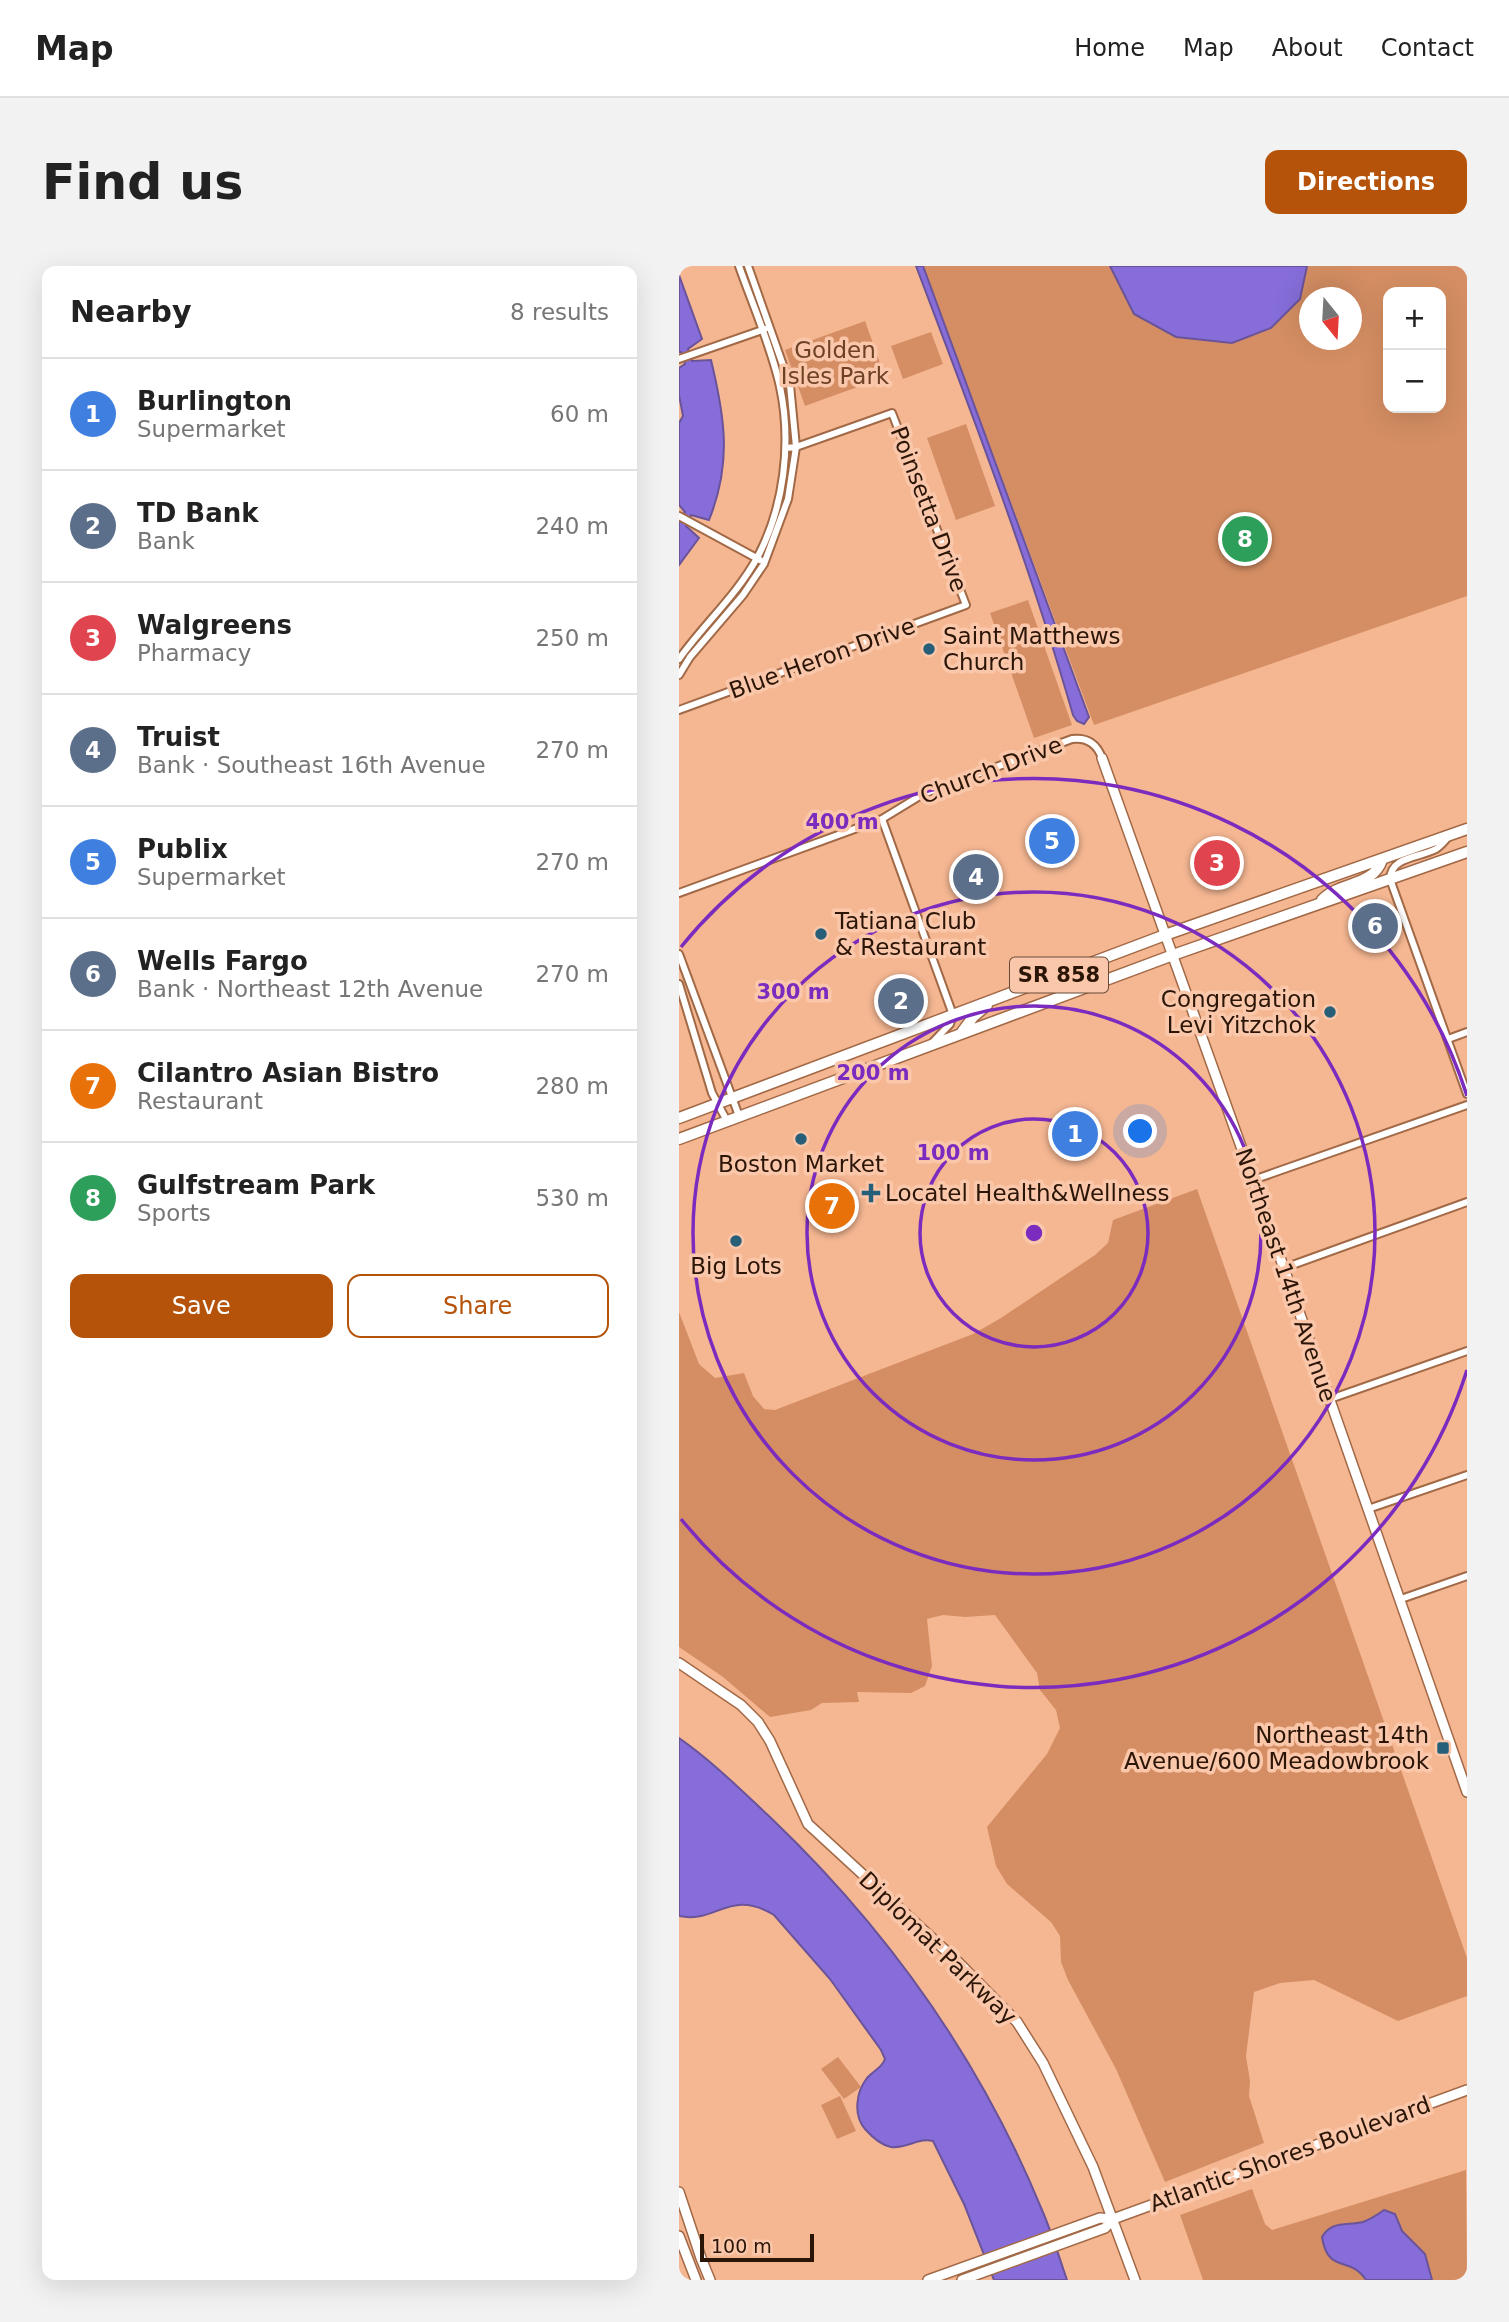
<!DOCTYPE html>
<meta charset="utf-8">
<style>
:root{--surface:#fff;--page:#f2f2f2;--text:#222;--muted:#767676;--line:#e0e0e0;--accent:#b45309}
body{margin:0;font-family:"DejaVu Sans",sans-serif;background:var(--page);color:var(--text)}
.controls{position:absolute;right:21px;top:21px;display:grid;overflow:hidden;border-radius:14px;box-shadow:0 7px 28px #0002}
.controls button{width:63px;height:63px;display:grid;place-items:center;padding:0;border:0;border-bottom:2px solid var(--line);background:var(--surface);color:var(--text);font:35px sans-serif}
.compass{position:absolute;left:620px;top:21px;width:63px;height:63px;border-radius:50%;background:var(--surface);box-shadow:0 7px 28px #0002;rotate:162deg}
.scale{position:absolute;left:21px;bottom:18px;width:114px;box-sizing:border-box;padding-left:7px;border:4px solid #2b1507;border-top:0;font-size:19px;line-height:24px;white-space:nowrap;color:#2b1507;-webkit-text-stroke:5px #fac7aa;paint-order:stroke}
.you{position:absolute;left:462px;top:866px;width:24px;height:24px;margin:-18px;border:5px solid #fff;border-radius:50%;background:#1a73e8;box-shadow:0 0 0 10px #1a73e833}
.badge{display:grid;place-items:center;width:46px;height:46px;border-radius:50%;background:var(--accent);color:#fff;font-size:23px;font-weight:700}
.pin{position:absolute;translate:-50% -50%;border:4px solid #fff;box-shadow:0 2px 7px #0006}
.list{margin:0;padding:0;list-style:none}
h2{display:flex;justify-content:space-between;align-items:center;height:91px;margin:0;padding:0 28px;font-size:30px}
h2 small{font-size:23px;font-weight:400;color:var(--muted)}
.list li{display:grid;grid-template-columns:46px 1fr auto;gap:21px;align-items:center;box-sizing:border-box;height:112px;padding:0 28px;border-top:2px solid var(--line)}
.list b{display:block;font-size:26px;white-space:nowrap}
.list p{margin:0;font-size:23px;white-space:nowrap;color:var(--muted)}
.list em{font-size:23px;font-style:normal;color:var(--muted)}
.actions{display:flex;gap:14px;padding:21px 28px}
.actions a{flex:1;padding:16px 0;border:2px solid var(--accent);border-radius:14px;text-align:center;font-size:24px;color:var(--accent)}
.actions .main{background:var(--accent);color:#fff}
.map{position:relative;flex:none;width:788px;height:2014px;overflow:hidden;border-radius:14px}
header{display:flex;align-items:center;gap:42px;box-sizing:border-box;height:98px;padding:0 35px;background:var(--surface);border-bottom:2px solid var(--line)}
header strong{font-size:33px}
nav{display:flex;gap:38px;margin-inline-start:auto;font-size:24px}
.intro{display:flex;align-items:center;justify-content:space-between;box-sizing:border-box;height:168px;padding:0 42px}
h1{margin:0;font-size:49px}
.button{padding:18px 32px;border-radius:14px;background:var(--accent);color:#fff;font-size:24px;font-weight:700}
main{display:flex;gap:42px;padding:0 42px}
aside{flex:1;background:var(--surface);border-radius:14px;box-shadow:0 7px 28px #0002}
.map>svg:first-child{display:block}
.green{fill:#d58e63;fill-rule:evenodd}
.water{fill:#866dd9;stroke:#6b539a;stroke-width:2}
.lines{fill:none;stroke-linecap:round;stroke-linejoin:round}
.street-casing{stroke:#a26947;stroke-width:10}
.secondary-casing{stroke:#a26947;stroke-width:12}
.primary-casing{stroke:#a26947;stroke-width:13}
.street{stroke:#fff;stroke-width:6}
.secondary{stroke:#fff;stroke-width:9}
.primary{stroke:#fff;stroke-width:10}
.ring{fill:none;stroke:#7b2cbf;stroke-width:3.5}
.poi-dot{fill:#275f79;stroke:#fac7aa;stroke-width:2.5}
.labels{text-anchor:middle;stroke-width:7;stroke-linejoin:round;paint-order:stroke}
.shield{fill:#fac7aa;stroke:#694a38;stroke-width:2}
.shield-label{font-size:21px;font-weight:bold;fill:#2b1507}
.park-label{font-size:23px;fill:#6e4124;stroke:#fac7aa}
.street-label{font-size:23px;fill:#2b1507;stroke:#fac7aa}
.poi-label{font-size:23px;fill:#2b1507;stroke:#fac7aa;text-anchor:start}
.centre{fill:#7b2cbf;stroke:#fac7aa;stroke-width:3.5}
.ring-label{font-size:21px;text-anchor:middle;font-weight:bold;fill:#7b2cbf;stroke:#fac7aa;stroke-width:7;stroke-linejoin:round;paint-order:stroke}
</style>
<header>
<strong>Map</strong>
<nav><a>Home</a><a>Map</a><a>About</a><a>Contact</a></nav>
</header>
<div class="intro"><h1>Find us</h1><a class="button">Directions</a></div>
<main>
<aside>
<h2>Nearby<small>8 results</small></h2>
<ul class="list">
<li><span class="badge" style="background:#3f7fe0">1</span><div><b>Burlington</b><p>Supermarket</p></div><em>60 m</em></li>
<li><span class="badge" style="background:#5c6f8a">2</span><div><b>TD Bank</b><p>Bank</p></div><em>240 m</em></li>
<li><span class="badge" style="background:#e0444e">3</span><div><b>Walgreens</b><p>Pharmacy</p></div><em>250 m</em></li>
<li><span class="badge" style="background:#5c6f8a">4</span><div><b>Truist</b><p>Bank · Southeast 16th Avenue</p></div><em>270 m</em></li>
<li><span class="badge" style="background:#3f7fe0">5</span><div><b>Publix</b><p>Supermarket</p></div><em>270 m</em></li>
<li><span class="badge" style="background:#5c6f8a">6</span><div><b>Wells Fargo</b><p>Bank · Northeast 12th Avenue</p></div><em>270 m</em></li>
<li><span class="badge" style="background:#e8710a">7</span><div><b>Cilantro Asian Bistro</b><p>Restaurant</p></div><em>280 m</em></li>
<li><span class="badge" style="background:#2e9e5b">8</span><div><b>Gulfstream Park</b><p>Sports</p></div><em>530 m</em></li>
</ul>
<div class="actions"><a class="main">Save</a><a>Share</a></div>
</aside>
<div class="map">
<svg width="788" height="2014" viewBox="0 0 788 2014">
<rect width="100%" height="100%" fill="#f5b792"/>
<path class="green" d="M244,0H785L788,8V330L415,459ZM709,26H762V142H709ZM631,32H673V74H631Z
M186,55L206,111L126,140L106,84Z
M252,66L264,98L224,113L212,80Z
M287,158L316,240L277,254L248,172Z
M349,334L393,459L355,472L311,347Z
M518,923L788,1692V1730L719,1755L635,1714L601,1717L575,1726L567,1790L571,1815L570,1830L585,1877L486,1916L437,1803L389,1714L382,1696L381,1670L372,1656L328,1618L317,1600L308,1561L368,1488L381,1462L377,1444L361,1424L358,1407L316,1349L286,1351L264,1349L248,1353L253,1400L246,1420L232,1427L178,1426L180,1436L143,1437L132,1444L91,1451L44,1411L0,1381V1046L20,1098L36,1112L65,1107L74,1130L85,1143L96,1144L294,1068L322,1052L416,989L429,977L434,954Z
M159,1791L182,1821L165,1833L142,1803Z
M161,1830L177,1865L158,1873L142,1839Z
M787,1904L788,2014H524L501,1949L573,1923L586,1958L593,1964Z"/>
<path class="water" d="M237,0H244L407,443L410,451L405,458L398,455L394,449C350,296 293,148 237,0Z
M431,0H628L621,33L592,62L553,77L497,71L455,48Z
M0,9L23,73L9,83L13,95L32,94C46,152 53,197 30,254L12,249L7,260L20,272L0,299V256L6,246L0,239V157L4,150L0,129V102L6,98L2,86H0Z
M0,1472C33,1495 62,1524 92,1552C208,1663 302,1795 363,1944C373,1967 380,1991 388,2014H315L285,1938L254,1875C240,1871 228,1883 212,1881C201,1879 193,1871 186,1863C174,1849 177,1826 188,1812C195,1804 202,1803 206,1793L202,1784L151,1713L95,1649C51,1622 37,1658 0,1650Z
M705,1944L716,1948L723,1965L746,1988L753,2014H687C671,1989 649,2009 643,1971C653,1954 668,1960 684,1956C692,1953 698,1949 705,1944Z"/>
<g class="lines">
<defs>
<path id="street" d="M0,93L86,63
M0,250L81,294
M0,393C25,358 57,330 78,292C105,242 113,177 101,121C93,83 73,37 60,0
M0,409L11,391L64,329L85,298L109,233L117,181L111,119L69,0
M0,444L287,339L213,147L117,181L107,182
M203,553L274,749L271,758L254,776
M770,570C766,575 762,580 757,583C741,592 712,590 711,613L788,828
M0,627L203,553L244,528L393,473C408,471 418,478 423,492
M0,688L60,850
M0,718L33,827L48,855
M769,773L788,766
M574,914L788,839
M605,1002L788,936
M651,1133L788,1085
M689,1243L788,1209
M722,1333L788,1310"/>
<path id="secondary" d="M423,492L574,914L788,1526
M0,1397L62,1439L79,1456L91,1475L129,1558L280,1697L338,1756L364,1797L414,1901L456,2014
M0,1926L22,1992L31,2014
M0,1970L17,2014
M249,2014L421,1952L434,1953L788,1824
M283,2014L426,1962L434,1953"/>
<path id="primary" d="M643,634C661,615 694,621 703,594
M283,766L294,751L308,739
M0,852L486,669L788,563
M0,873L494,689L788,586"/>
</defs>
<use href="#street" class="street-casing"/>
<use href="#secondary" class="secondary-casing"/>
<use href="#primary" class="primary-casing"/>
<use href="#street" class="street"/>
<use href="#secondary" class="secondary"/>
<use href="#primary" class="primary"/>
</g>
<g class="ring">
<circle cx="355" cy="967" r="114"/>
<circle cx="355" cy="967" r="227"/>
<circle cx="355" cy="967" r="341"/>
<path d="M788 1104A454 454 0 0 1 2 1253M2 681A454 454 0 0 1 788 830"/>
</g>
<g class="poi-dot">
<circle cx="250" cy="383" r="7"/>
<circle cx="142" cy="668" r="7"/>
<circle cx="651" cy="746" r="7"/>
<circle cx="122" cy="873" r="7"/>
<path d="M188.5 916.5h7v7h7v7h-7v7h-7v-7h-7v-7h7z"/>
<circle cx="57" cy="975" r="7"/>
<rect x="757" y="1475" width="14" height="14" rx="3.5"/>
</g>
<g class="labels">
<rect class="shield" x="331" y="691.5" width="98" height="35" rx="5"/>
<g class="shield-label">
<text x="380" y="716">SR 858</text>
</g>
<g class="park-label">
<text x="156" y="92">Golden<tspan x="156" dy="26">Isles Park</tspan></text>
</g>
<g class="street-label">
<text transform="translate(250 243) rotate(69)" y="8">Poinsetta Drive</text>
<text transform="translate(143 392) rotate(-20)" y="8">Blue Heron Drive</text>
<text transform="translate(312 504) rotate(-21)" y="8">Church Drive</text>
<text transform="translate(607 1009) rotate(71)" y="8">Northeast 14th Avenue</text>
<text transform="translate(259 1682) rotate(44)" y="8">Diplomat Parkway</text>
<text transform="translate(611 1888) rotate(-20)" y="8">Atlantic Shores Boulevard</text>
</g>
<g class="poi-label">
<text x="264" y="378">Saint Matthews<tspan x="264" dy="26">Church</tspan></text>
<text x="156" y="663">Tatiana Club<tspan x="156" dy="26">&amp; Restaurant</tspan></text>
<text x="637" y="741" text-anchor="end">Congregation<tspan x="637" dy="26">Levi Yitzchok</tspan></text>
<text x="122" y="906" text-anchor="middle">Boston Market</text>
<text x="206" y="935">Locatel Health&amp;Wellness</text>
<text x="57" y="1008" text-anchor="middle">Big Lots</text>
<text x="750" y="1477" text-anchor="end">Northeast 14th<tspan x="750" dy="26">Avenue/600 Meadowbrook</tspan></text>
</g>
</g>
<circle cx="355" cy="967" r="10" class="centre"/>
<g class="ring-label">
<text x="163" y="563">400 m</text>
<text x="114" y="733">300 m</text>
<text x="194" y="814">200 m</text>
<text x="274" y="894">100 m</text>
</g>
</svg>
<div class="controls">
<button>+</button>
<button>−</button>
</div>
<svg class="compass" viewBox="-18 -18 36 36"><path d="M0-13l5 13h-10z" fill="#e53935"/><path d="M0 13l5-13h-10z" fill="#767676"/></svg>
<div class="scale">100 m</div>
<div class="you"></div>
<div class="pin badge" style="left:396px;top:868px;background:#3f7fe0">1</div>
<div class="pin badge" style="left:222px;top:735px;background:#5c6f8a">2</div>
<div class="pin badge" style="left:538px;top:597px;background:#e0444e">3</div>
<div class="pin badge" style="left:297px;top:611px;background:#5c6f8a">4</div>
<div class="pin badge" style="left:373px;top:575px;background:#3f7fe0">5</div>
<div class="pin badge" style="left:696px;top:660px;background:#5c6f8a">6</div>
<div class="pin badge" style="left:153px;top:940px;background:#e8710a">7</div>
<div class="pin badge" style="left:566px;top:273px;background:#2e9e5b">8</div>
</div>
</main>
